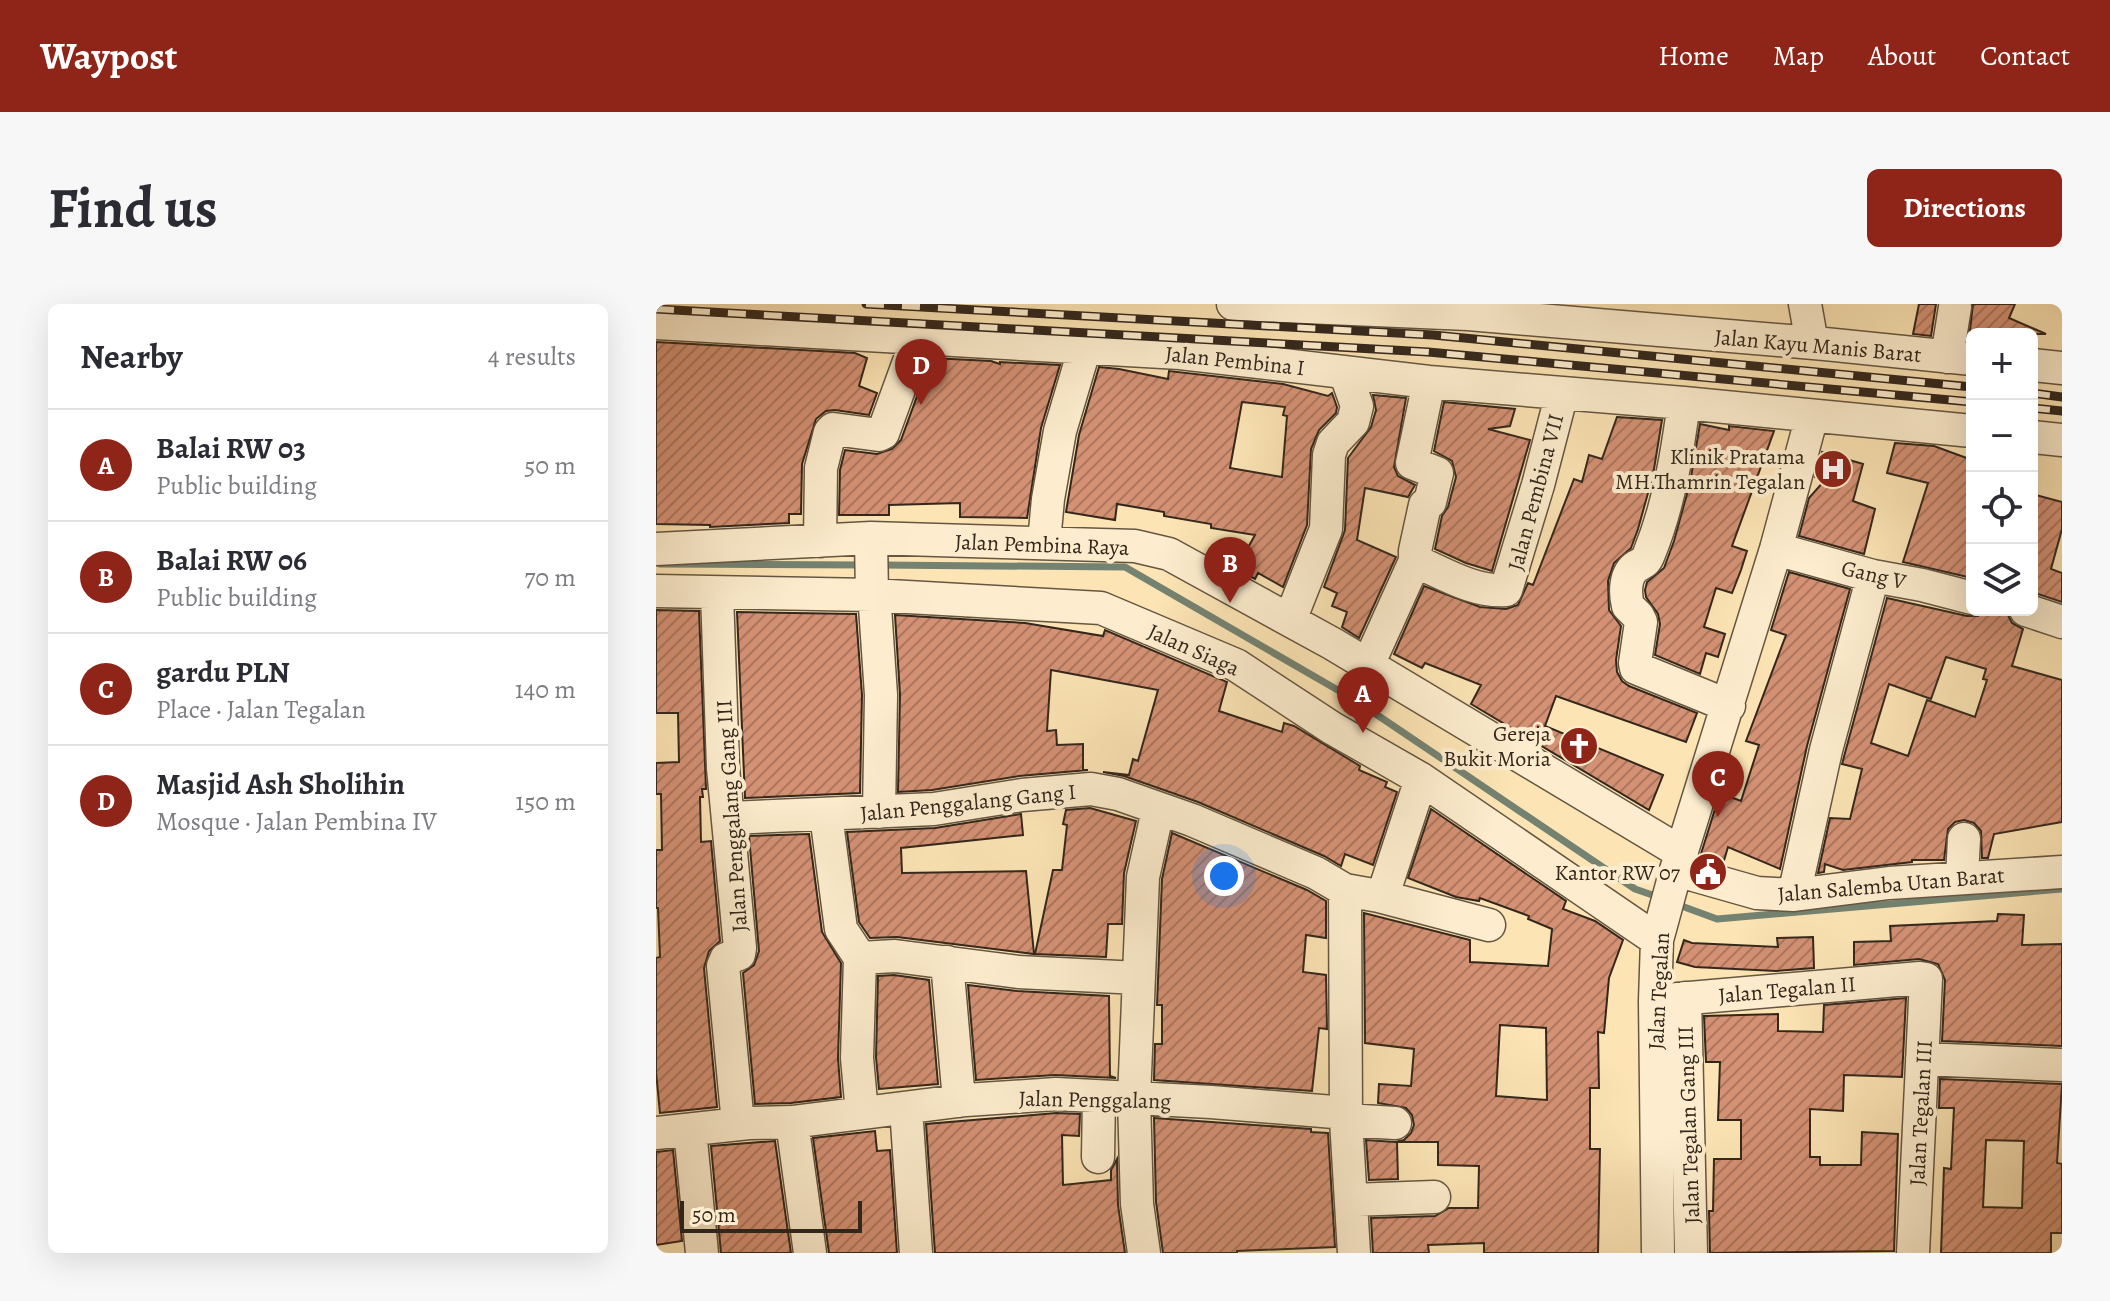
<!DOCTYPE html>
<meta charset="utf-8">
<style>
:root{--surface:#fff;--page:#f7f7f7;--text:#2b2b33;--muted:#7c7c81;--line:#e1e1e2;--accent:#8f2418}
body{margin:0;font-family:Alegreya,serif;background:var(--page);color:var(--text)}
.controls{position:absolute;right:24px;top:24px;display:grid;overflow:hidden;border-radius:12px;box-shadow:0 8px 32px #0002}
.controls button{width:72px;height:72px;display:grid;place-items:center;padding:0;border:0;border-bottom:2px solid var(--line);background:var(--surface);color:var(--text);font:40px sans-serif}
.scale{position:absolute;left:24px;bottom:20px;width:182px;box-sizing:border-box;padding-left:8px;border:4px solid #33271c;border-top:0;font-size:22px;line-height:28px;white-space:nowrap;color:#33271c;-webkit-text-stroke:6px #fdedce;paint-order:stroke}
.you{position:absolute;left:568px;top:572px;width:28px;height:28px;margin:-20px;border:6px solid #fff;border-radius:50%;background:#1a73e8;box-shadow:0 0 0 12px #1a73e833}
.badge{display:grid;place-items:center;width:52px;height:52px;border-radius:50%;background:var(--accent);color:#fff;font-size:26px;font-weight:700}
.pin{position:absolute;translate:-50% -66px;filter:drop-shadow(0 2px 4px #0008)}
.pin::after{content:'';position:absolute;top:42px;width:28px;height:24px;background:inherit;clip-path:polygon(0 0,100% 0,50% 100%)}
.list{margin:0;padding:0;list-style:none}
h2{display:flex;justify-content:space-between;align-items:center;height:104px;margin:0;padding:0 32px;font-size:34px}
h2 small{font-size:26px;font-weight:400;color:var(--muted)}
.list li{display:grid;grid-template-columns:52px 1fr auto;gap:24px;align-items:center;box-sizing:border-box;height:112px;padding:0 32px;border-top:2px solid var(--line)}
.list b{display:block;font-size:30px;white-space:nowrap}
.list p{margin:0;font-size:26px;white-space:nowrap;color:var(--muted)}
.list em{font-size:26px;font-style:normal;color:var(--muted)}
.icon{flex:none;width:44px;height:44px;fill:none;stroke:currentColor;stroke-width:2;stroke-linecap:round;stroke-linejoin:round}
.map{position:relative;flex:none;width:1406px;height:949px;overflow:hidden;border-radius:12px}
header{display:flex;align-items:center;gap:48px;box-sizing:border-box;height:112px;padding:0 40px;background:var(--accent);color:#fff}
header strong{font-size:38px}
nav{display:flex;gap:44px;margin-inline-start:auto;font-size:28px}
.intro{display:flex;align-items:center;justify-content:space-between;box-sizing:border-box;height:192px;padding:0 48px}
h1{margin:0;font-size:56px}
.button{padding:20px 36px;border-radius:12px;background:var(--accent);color:#fff;font-size:28px;font-weight:700}
main{display:flex;gap:48px;padding:0 48px}
aside{flex:1;background:var(--surface);border-radius:12px;box-shadow:0 8px 32px #0002}
.map>svg:first-child{display:block}
.lines{fill:none;stroke-linecap:round;stroke-linejoin:round}
.stream{stroke:#748271;stroke-width:7}
.building{fill:url(#building-hatch);stroke:#33271c;stroke-width:2;fill-rule:evenodd}
.minor-casing{stroke:#655642;stroke-width:35}
.minor{stroke:#fdedce;stroke-width:32}
.rail-casing{stroke:#33271c;stroke-width:9}
.rail{stroke:#fdedce;stroke-width:6;stroke-dasharray:18;stroke-linecap:butt}
.labels{text-anchor:middle;stroke-width:8;stroke-linejoin:round;paint-order:stroke}
.street-label{font-size:22px;fill:#33271c;stroke:#fdedce}
.poi-label{font-size:22px;fill:#33271c;stroke:#fdedce;text-anchor:end}
</style>
<header>
<strong>Waypost</strong>
<nav><a>Home</a><a>Map</a><a>About</a><a>Contact</a></nav>
</header>
<div class="intro"><h1>Find us</h1><a class="button">Directions</a></div>
<main>
<aside>
<h2>Nearby<small>4 results</small></h2>
<ul class="list">
<li><span class="badge">A</span><div><b>Balai RW 03</b><p>Public building</p></div><em>50 m</em></li>
<li><span class="badge">B</span><div><b>Balai RW 06</b><p>Public building</p></div><em>70 m</em></li>
<li><span class="badge">C</span><div><b>gardu PLN</b><p>Place · Jalan Tegalan</p></div><em>140 m</em></li>
<li><span class="badge">D</span><div><b>Masjid Ash Sholihin</b><p>Mosque · Jalan Pembina IV</p></div><em>150 m</em></li>
</ul>
</aside>
<div class="map">
<svg width="1406" height="949" viewBox="0 0 1406 949">
<defs>
<pattern id="building-hatch" width="6" height="6" patternUnits="userSpaceOnUse" patternTransform="scale(2)"><rect width="6" height="6" fill="#d49174"/><path d="M-1 1l2-2M0 6l6-6M5 7l2-2" fill="none" stroke="#ad765e"/></pattern>
</defs>
<rect width="100%" height="100%" fill="#fce4b4"/>
<filter id="stains"><feTurbulence type="fractalNoise" baseFrequency=".0025" numOctaves="4"/><feColorMatrix values="0 0 0 0 .2 0 0 0 0 .09 0 0 0 0 .02 0 0 0 .5 -.17"/></filter>
<radialGradient id="worn" r=".72"><stop offset=".6" stop-color="#630" stop-opacity="0"/><stop offset="1" stop-color="#630" stop-opacity=".3"/></radialGradient>
<g class="lines">
<path class="stream" d="M4,260L208,261
M224,261L469,263L699,396L979,585L1005,594
M1020,600L1061,615L1406,585"/>
</g>
<path class="building" d="M1263,0H1280L1275,32L1257,30Z
M1317,0H1359L1353,14L1390,30H1316V36L1313,35Z
M0,38L199,49L211,54L203,82L221,89L213,111L179,106L170,107L160,115L146,160L145,210H133V219L54,223V221L0,220Z
M275,54L335,57L344,60V58L404,61L385,124L371,214L304,213V199L233,201V211H183L184,166L189,146L221,150L236,145L245,136Z
M443,63L463,65L512,75L513,67L627,80L672,92L676,89L681,103L680,109L663,126L655,145L651,221L627,283L602,269L599,275L580,265L599,231L555,224V220L508,212V208L461,200L459,216L410,208L423,131ZM586,98L629,103L627,111L631,112L626,173L574,164Z
M717,91L750,94L738,163L742,172L759,181L752,193L709,184L701,236L740,253L703,334L686,323L691,308L676,302L681,289L668,283L689,226L692,154L715,123L720,106Z
M788,98L859,105L854,122L832,125L874,136L836,267L810,259L779,245L786,212L792,203L800,173L796,157L778,147Z
M961,113L1006,116L997,171L982,225L975,244L958,259L952,277L953,306L965,322L960,356L961,368L966,377L973,382L1041,409L1030,438L900,392L889,422L1007,471L993,506L815,400L825,381L769,359L766,364L738,350L768,282L824,303L850,305L862,301L872,279L877,281L918,175L926,178L933,151L946,155Z
M1044,120L1073,126V122L1118,127L1076,242L1091,247L1085,266L1076,289L1060,284L1048,323L1069,330L1062,353L1050,349L1044,370L999,351L1004,320L1002,310L990,293L989,286L991,278L1008,264L1018,237L1034,179Z
M1239,139L1278,142L1316,156V274L1247,258L1272,179L1231,169Z
M1166,148L1207,160L1197,197L1219,205L1208,250L1143,232L1153,194L1169,176L1159,173Z
M1376,190L1406,198V225L1395,265L1406,269V298L1376,288Z
M1133,268L1194,285L1151,442L1124,565L1072,543L1067,560L1044,553L1064,489L1085,497L1103,441L1090,437L1130,331L1115,326Z
M1231,294L1311,312H1322L1330,306L1352,311L1356,319L1367,325L1356,362L1406,376V518L1338,530L1332,554H1326L1325,527L1318,519L1308,516L1299,518L1292,525L1288,556H1256V558L1187,566L1169,560L1168,568L1162,569L1174,514L1194,515L1206,465L1186,460ZM1290,353L1330,365L1327,375L1331,376L1319,413L1271,396L1252,452L1215,439L1233,380L1275,395Z
M0,306L43,307L50,485H46L47,493H44L45,538L55,537L64,637L53,647L48,664L61,803L4,809L0,768V654L4,653L2,604H0V546H6L5,490H0V459L23,458L22,409H0Z
M81,308L200,310L206,391L204,489L89,494Z
M239,311L369,319L447,332L449,326L571,378L563,407L626,428L628,419L638,422L704,462L703,466L731,478L729,483L741,488L717,561L689,550L685,562L668,552L542,498L468,472L447,468L473,471L477,455L482,457L502,386L395,366L391,427L400,426L401,441L427,440V466H432L363,472L276,486L242,488L244,391Z
M434,504L480,517L468,569L466,620H452L450,653L379,650L397,566H406L411,521L407,520L410,506Z
M775,505L910,597L907,605L939,617L967,636L953,674L948,729L942,728L943,784H934V845H944L942,949H828V939L772,941L773,949H717L715,914L779,912L793,904H822L823,862L782,861V838H741L742,875L713,876L710,836L739,838L748,836L755,829L758,821L756,811L750,804L722,799L723,780L755,782L758,745L709,739L708,609L814,636V658L892,662L896,625L872,615L873,612L824,594L823,597L800,593L752,574ZM844,721L890,724L891,796L840,792Z
M365,510L367,531L245,544L246,569L370,567L378,650L241,633L214,634L203,618L191,528L279,524Z
M516,529L651,586L670,597V634L650,631L647,668L670,671L671,725L663,724L656,787L498,776L499,740H506V701H501L506,575Z
M153,530L166,628L185,659L182,754L185,793L135,799L99,800L87,669L98,661L103,647L93,532Z
M1342,610L1368,611L1366,641L1406,640V742L1286,737L1289,676L1282,660L1263,655L1198,661V638L1235,637L1234,622L1341,617Z
M1157,633L1158,664L1120,667L1039,663L1021,658L1028,636L1036,639L1122,643L1121,634Z
M238,671L273,676L282,780L223,785L220,753L222,672Z
M312,681L361,687L453,692L454,772L460,774L399,771L320,776Z
M1250,694L1246,773L1188,771L1187,807L1154,805V853H1164V861H1205L1206,828L1242,830L1238,947L1054,949L1053,907H1057L1058,855H1085V816H1062L1064,758H1050L1048,712L1122,710V727L1167,728L1168,701Z
M1284,775L1406,780L1401,859L1406,860V929H1395V949H1285L1288,864L1295,865L1298,804H1283ZM1330,836L1368,837L1366,904L1327,903Z
M400,809L424,810L423,832L406,831L407,881L455,876V866L461,855L462,901L469,949H279L270,820Z
M498,814L655,825V828L672,829L679,943L581,947V949H507L500,898Z
M219,827L221,847L234,846L241,949H173L157,834Z
M119,837L135,949H65L55,842Z
M17,846L26,937L0,941V848Z"/>
<g class="lines">
<defs>
<path id="minor" d="M577,0L812,10L1169,40L1316,55
M1149,0L1156,39
M0,19L524,49L773,78L1028,99L1316,127
M1291,53L1299,3
M1376,61L1406,64
M1028,99C1021,150 1013,201 993,250C990,258 988,258 981,262C968,270 969,290 972,302L982,312L985,318L979,359L980,364L1073,402
M1376,133L1406,136
M215,234L216,291L219,303L225,391L223,508
M164,237L165,164L174,128L177,125L223,131L227,129L262,33
M388,238L392,195L404,127L429,43
M0,245L215,234L479,242L513,250L677,340L1026,549
M1120,245L1217,272L1266,281L1316,294
M759,257C787,269 819,289 850,286L882,181L906,89
M0,287L216,291L445,304L580,361L676,424L765,475L1001,636
M61,289L67,464L84,644L83,650L70,655L67,662L82,820
M1370,306L1406,318
M634,316L670,225L673,151L677,139L697,118L701,102L689,68
M712,361L759,257V247L769,201L774,198L781,169L756,159L773,78
M170,511L185,625L204,654L201,754L206,809
M73,514L278,505L366,491L435,485L462,490L536,516L660,569L689,586L723,592L833,621
M1020,566L1101,589L1138,591L1233,579L1406,568
M1306,572L1308,535
M689,586L690,816L698,949
M1138,591L1170,446L1217,272
M723,592L730,582L765,475
M204,654L239,652L362,668L483,674
M291,658L303,797
M1029,694L1035,949
M999,697L1264,674L1270,675L1257,949
M1266,755L1406,761
M250,804L260,949
M690,816L739,819
M136,818L154,949
M34,826L46,949
M0,829L93,819L136,818L310,796L400,790L555,798L690,809
M442,853L443,793
M695,896L778,893
M488,949L481,900L478,795L487,573L502,506
M1002,949L999,697L1001,636L1020,566L1120,245L1156,112"/>
</defs>
<use href="#minor" class="minor-casing"/>
<use href="#minor" class="minor"/>
<defs>
<path id="rail" d="M210,0L777,31L1316,83
M0,5L772,48L1316,98
M1376,89L1406,93
M1376,104L1406,107"/>
</defs>
<use href="#rail" class="rail-casing"/>
<use href="#rail" class="rail"/>
</g>
<defs>
<symbol id="hospital-disc" viewBox="-11 -11 22 22"><circle r="9.5" fill="#8f2418" stroke="#fdedce"/><path d="M-5-5h3v3.5h4V-5h3V5h-3V1.5h-4V5h-3Z" fill="#fff"/></symbol>
<symbol id="church-disc" viewBox="-11 -11 22 22"><circle r="9.5" fill="#8f2418" stroke="#fdedce"/><path d="M-1.2-6h2.4v3.5h3.3v2.4h-3.3V6h-2.4V-.1h-3.3v-2.4h3.3Z" fill="#fff"/></symbol>
<symbol id="civic-disc" viewBox="-11 -11 22 22"><circle r="9.5" fill="#8f2418" stroke="#fdedce"/><path d="M-.6-6.5H3V-4.5H.6V-3L4-1V1h2V6H-6V1h2V-1L-.6-3ZM-1.2 2.5V6h2.4V2.5Z" fill="#fff"/></symbol>
</defs>
<g fill-rule="evenodd">
<use href="#hospital-disc" x="1155" y="143" width="44" height="44"/>
<use href="#church-disc" x="901" y="420" width="44" height="44"/>
<use href="#civic-disc" x="1030" y="546" width="44" height="44"/>
</g>
<g class="labels">
<g class="street-label">
<text transform="translate(1162 41) rotate(5)" y="8">Jalan Kayu Manis Barat</text>
<text transform="translate(579 56) rotate(6)" y="8">Jalan Pembina I</text>
<text transform="translate(879 188) rotate(-75)" y="8">Jalan Pembina VII</text>
<text transform="translate(386 240) rotate(2)" y="8">Jalan Pembina Raya</text>
<text transform="translate(1218 270) rotate(13)" y="8">Gang V</text>
<text transform="translate(538 345) rotate(24)" y="8">Jalan Siaga</text>
<text transform="translate(312 498) rotate(-6)" y="8">Jalan Penggalang Gang I</text>
<text transform="translate(75 512) rotate(-94)" y="8">Jalan Penggalang Gang III</text>
<text transform="translate(1235 580) rotate(-5)" y="8">Jalan Salemba Utan Barat</text>
<text transform="translate(1131 685) rotate(-5)" y="8">Jalan Tegalan II</text>
<text transform="translate(1002 687) rotate(-87)" y="8">Jalan Tegalan</text>
<text transform="translate(439 795) rotate(1)" y="8">Jalan Penggalang</text>
<text transform="translate(1264 809) rotate(-87)" y="8">Jalan Tegalan III</text>
<text transform="translate(1032 821) rotate(-92)" y="8">Jalan Tegalan Gang III</text>
</g>
<g class="poi-label">
<text x="1149" y="160">Klinik Pratama<tspan x="1149" dy="25">MH.Thamrin Tegalan</tspan></text>
<text x="895" y="437">Gereja<tspan x="895" dy="25">Bukit Moria</tspan></text>
<text x="1024" y="576">Kantor RW 07</text>
</g>
</g>
<rect width="100%" height="100%" filter="url(#stains)"/>
<rect width="100%" height="100%" fill="url(#worn)"/>
</svg>
<div class="controls">
<button>+</button>
<button>−</button>
<button><svg class="icon" aria-label="locate" viewBox="0 0 24 24"><circle cx="12" cy="12" r="6"/><path d="M12 2v4M12 18v4M2 12h4M18 12h4"/></svg></button>
<button><svg class="icon" aria-label="layers" viewBox="0 0 24 24"><path d="M12 4l9 5-9 5-9-5zM3 14l9 5 9-5"/></svg></button>
</div>
<div class="scale">50 m</div>
<div class="you"></div>
<div class="pin badge" style="left:707px;top:429px">A</div>
<div class="pin badge" style="left:574px;top:299px">B</div>
<div class="pin badge" style="left:1062px;top:513px">C</div>
<div class="pin badge" style="left:265px;top:101px">D</div>
</div>
</main>
